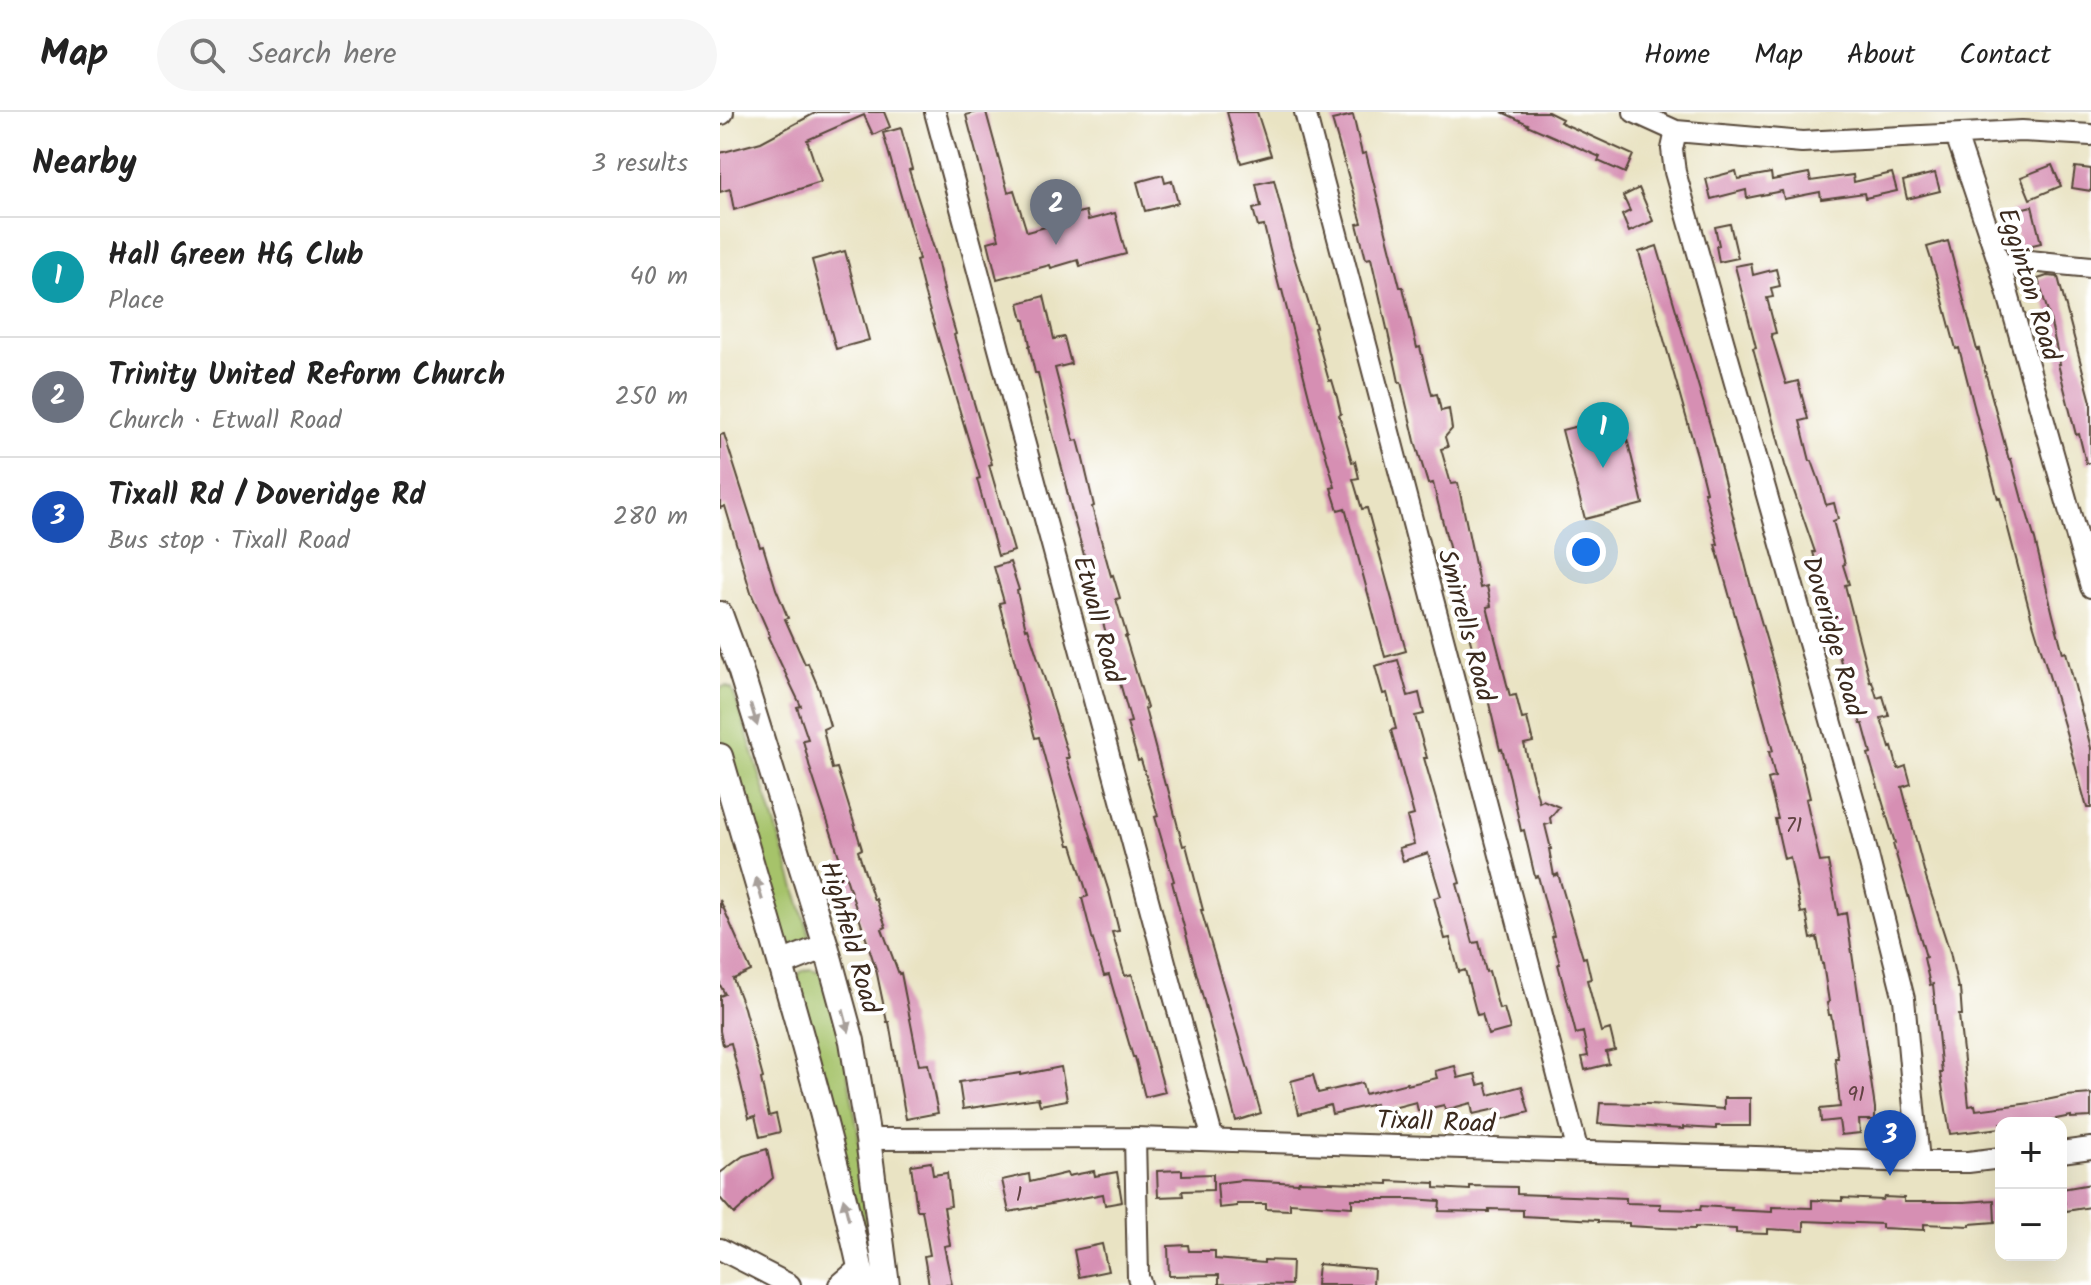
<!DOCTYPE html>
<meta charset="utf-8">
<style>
:root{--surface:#fff;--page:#f6f6f6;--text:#222;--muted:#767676;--line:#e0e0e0;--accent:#db2777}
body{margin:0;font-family:Kalam,sans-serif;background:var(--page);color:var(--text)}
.controls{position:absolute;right:24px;bottom:24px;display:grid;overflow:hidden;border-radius:16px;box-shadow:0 8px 32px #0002}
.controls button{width:72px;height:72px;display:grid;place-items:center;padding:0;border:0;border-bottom:2px solid var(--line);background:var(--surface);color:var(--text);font:40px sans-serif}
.you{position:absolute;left:866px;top:440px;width:28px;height:28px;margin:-20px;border:6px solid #fff;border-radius:50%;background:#1a73e8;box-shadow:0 0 0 12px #1a73e833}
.badge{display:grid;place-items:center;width:52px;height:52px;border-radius:50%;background:var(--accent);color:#fff;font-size:26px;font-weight:700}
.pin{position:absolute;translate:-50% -66px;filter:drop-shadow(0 2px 4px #0008)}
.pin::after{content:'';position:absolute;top:42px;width:28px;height:24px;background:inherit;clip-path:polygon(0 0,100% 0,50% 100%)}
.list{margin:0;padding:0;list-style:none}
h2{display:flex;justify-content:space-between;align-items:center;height:104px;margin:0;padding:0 32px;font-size:34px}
h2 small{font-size:26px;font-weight:400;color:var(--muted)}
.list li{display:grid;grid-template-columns:52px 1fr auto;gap:24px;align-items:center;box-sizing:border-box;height:120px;padding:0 32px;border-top:2px solid var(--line)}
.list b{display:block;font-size:30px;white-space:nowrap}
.list p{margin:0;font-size:26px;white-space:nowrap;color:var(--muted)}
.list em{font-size:26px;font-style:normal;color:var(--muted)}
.icon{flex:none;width:44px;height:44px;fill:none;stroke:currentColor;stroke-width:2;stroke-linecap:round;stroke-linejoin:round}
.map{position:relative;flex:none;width:1371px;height:1173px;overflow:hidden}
header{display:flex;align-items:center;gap:48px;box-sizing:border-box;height:112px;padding:0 40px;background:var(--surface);border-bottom:2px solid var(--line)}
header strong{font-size:38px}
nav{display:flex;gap:44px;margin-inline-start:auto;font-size:28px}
.search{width:560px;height:72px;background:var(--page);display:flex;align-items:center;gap:20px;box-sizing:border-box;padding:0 28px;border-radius:44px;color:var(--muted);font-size:30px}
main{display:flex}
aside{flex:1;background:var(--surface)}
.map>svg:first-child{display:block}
.green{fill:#a6c36a;stroke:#707644;stroke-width:2}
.building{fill:#d68fb3}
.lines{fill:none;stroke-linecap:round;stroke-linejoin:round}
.minor-casing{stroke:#554637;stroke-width:24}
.tertiary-casing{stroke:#554637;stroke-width:28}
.minor{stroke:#fff;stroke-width:20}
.tertiary{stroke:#fff;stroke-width:24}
.oneway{fill:#a79f9a}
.labels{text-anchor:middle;stroke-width:8;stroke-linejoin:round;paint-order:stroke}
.number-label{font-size:22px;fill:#624343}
.street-label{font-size:26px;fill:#3b2a1e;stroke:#fff}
</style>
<header>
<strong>Map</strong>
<div class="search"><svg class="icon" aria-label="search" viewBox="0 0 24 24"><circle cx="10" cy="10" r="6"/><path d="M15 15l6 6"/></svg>Search here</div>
<nav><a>Home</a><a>Map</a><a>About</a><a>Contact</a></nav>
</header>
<main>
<aside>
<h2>Nearby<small>3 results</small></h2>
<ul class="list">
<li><span class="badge" style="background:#0f9aa8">1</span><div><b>Hall Green HG Club</b><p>Place</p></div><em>40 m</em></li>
<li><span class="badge" style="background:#6b7280">2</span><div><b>Trinity United Reform Church</b><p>Church · Etwall Road</p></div><em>250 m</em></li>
<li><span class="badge" style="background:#1a4fb4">3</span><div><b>Tixall Rd / Doveridge Rd</b><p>Bus stop · Tixall Road</p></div><em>280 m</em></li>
</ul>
</aside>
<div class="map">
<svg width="1371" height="1173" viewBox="0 0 1371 1173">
<rect width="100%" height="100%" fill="#fff"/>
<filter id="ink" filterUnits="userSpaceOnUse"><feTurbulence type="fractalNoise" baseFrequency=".0125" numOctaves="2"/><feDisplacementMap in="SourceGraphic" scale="16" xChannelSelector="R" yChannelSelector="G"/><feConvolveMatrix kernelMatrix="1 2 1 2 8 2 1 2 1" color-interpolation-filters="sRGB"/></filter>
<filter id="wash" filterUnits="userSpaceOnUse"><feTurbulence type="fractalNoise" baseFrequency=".006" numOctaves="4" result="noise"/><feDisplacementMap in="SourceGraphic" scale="32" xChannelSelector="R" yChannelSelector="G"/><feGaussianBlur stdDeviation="1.8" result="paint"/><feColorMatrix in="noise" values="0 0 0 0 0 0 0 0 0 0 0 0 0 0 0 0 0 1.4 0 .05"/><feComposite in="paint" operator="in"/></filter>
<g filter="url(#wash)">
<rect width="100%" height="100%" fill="#e9e3c3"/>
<path class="green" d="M5,574L12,577L20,599L89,821L88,829L72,835L64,829L2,629L0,622V576Z
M90,857L98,859L101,862L121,926L138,1019L148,1123L142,1128L78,865L80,860Z"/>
<g id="blocks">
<path class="building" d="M97,0H164L170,15L153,23L144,3L87,28L101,70L14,98L10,77L0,80V41L41,30Z
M257,0H266L288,80L294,78L307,120L347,109L346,104L366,99L368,108L395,101L406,142L360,154L358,148L331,156L330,153L277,167L268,130L279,127L246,3Z
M507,0H537L551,43L521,51Z
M782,0H828L842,7L840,10L913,43L905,61L878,49L880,45L807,13L808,12Z
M633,3L642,42L646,41L680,175H683L697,236L700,235L712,283L717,282L721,299L729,297L732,317L725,325L728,335L721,337L731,372L738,371L760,476L767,474L771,494L767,495L790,584L796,583L802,607L807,606L813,630L804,632L819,690L823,688L839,695L830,706L831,711L825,713L831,737H829L834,764L838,762L863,846L866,845L871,867L867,868L881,920L890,917L895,938L886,940L889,952L865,958L862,945L868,944L863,920L856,922L838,852H840L832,825L834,824L818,764L815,765L804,718L801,719L790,666L782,637L780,638L768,587L766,588L731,456L734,455L713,371L708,372L695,329L681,270H679L676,256L651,146L646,147L637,112L642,111L612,8Z
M181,16L192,57L189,58L216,143L224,178H223L236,222L234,223L272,352L269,353L294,439L278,444L257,367L260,366L205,183L196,148L199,147L163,21Z
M1332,53L1341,74L1310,87L1301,65Z
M1355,55L1371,57V79L1352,76Z
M1016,59L1018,67L1051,61L1052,68L1089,61L1091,69L1133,63L1134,70L1172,61L1177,79L1145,86L1144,81L1101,87L1100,80L1064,87L1062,79L1027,86L1026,78L991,87L986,67Z
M1215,61L1220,79L1187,87L1183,69Z
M443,63L445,71L452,69L458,91L425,99L417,70Z
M554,68L571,135L596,215L594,216L609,269L612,268L617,285L621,302L619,303L632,350L635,349L639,366L633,367L642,397L647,396L686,539L665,545L625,396L618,398L611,376L615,375L591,292L562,178H560L555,159L544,114L538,115L533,97L541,95L536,72Z
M919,76L933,109L909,120L902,103L910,99L903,84Z
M1312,94L1321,131L1300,136L1291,99Z
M1010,112L1018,146L999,150L996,134L999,133L995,115Z
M1228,129L1257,238L1259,237L1289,348L1291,347L1303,391H1304L1315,428L1333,503L1343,541L1346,540L1371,636V696H1367L1344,613L1311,504L1280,386L1278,387L1239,236L1236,237L1217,166L1207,135Z
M937,134L990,313L1030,471L1080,644L1090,686L1086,687L1100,750L1108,749L1118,803L1126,801L1155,996V1008H1139L1140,1021L1121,1023L1119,1008L1101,1010L1100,997L1120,995L1115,946H1118L1111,903H1109L1107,891L1109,890L1103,852H1102L1097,825L1091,827L1086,800L1081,801L1070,745L1064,747L1055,707H1058L1048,667L1055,665L1049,640L1053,639L995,432H998L984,380H986L977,343L919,140Z
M125,139L149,228L116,237L92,148Z
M1031,151L1033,163L1056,157L1060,174L1051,176L1053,185L1047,186L1056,221L1051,222L1066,272L1078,269L1088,307L1080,309L1090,349H1092L1100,371L1106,393L1114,391L1118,407L1113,409L1125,452L1123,453L1129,472L1125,473L1150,570L1152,569L1157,586L1163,584L1169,604L1161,606L1170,636L1172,635L1178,657L1186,654L1191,672L1182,675L1206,766L1230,840L1238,876H1240L1242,903H1239L1249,994L1255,993L1256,998L1311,991L1346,984L1371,982V1005L1351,1006V1004L1316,1011H1281V1016L1230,1022L1220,961H1222L1213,872L1210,873L1204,846L1206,845L1173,732L1175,731L1148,642L1151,641L1143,612H1141L1122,554L1104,488L1106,487L1093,440H1095L1065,353L1033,236L1036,235L1015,154Z
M1327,164L1338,165L1371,290V351H1366L1359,322L1356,323L1338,252H1340L1330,207L1318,167Z
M324,184L334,227L344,225L351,252L335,256L354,329L358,328L362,343L374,394L372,395L391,464L393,463L400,486L396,487L407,524H405L427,596L425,597L445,673H447L463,734L466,733L483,798H481L541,1001L516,1009L452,770L454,769L435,705L438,704L421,648L418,649L407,611L411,610L353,404L345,371H346L325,293L318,261H315L309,234L310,233L305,208H303L299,191Z
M891,306L894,320L905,318L923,392L865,407L842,318Z
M4,322L40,435L43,434L56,477L68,506L65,507L85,552L88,551L99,577L110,614L103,617L112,657L117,656L142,737L138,739L154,788L156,787L166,815L162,817L179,862L181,861L199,953L208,952L218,1001L186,1007L169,910H167L156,857L90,656L83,628L88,627L77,595L81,594L48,525L50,524L31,481L5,394L0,396V323Z
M290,450L299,478L297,479L306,517L308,516L327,574L349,646H346L354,671L390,783L399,819L392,820L405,864L412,862L445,980L425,985L415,945H413L389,863L384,864L372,825L362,786L368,784L352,733H349L340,702L319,625L315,626L279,491L284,490L274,455Z
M678,548L688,584L699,581L704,602L695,604L707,646H704L740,771L737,772L753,831L759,830L766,860L769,859L779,897L784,896L790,917L768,923L762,902L757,903L745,858L739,860L730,826L725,827L714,786L721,784L708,741L683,749L679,736L694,732L687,705L694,703L671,618L676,617L667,581L663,582L655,554Z
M0,788L31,859L13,867L24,896L43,966L41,967L49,1004L56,1002L60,1020L40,1025L35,1004L29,1006L11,931L3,933L0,919V884L5,882L0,873Z
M735,954L738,966L755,962L758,973L766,971L769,983L802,974L809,1000L779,1008L776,997L753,1002L751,991L725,998L724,993L698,999L696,990L657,1000L655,992L612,1002L610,993L579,1002L571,969L593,963L598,981L642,971L645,982L687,971V973L717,966L715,959Z
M341,955L347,988L320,993L318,986L243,997L239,970L301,961V963Z
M1004,986H1030V1014H996V1017L963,1015V1017L878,1012L880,991L930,992L1004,997Z
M47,1037L53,1066L14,1102L0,1086V1061L23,1044Z
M211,1050L213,1063L227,1061L231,1094L224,1095L230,1133L224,1134L232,1173H209L204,1144L210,1143L202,1098H197L191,1053Z
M462,1058V1063L493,1062V1078L462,1079L463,1084L438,1085L437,1059Z
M374,1059L375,1064L397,1060L402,1090L385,1093L383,1082L289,1100L282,1068L309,1062L310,1070L347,1061L348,1064Z
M522,1068L578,1071L579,1069L668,1072V1069L689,1070L715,1071V1076L750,1078V1074L797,1075V1082L906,1086V1091L941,1092L940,1097L980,1098L981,1094L1012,1096L1011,1098L1052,1100V1095L1092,1096V1088L1122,1089V1086L1163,1088L1164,1085L1184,1086V1090H1244L1274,1088L1275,1110L1250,1112V1114L1204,1112V1118L1162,1116V1112L1084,1109V1119L1048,1117V1122L1016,1121V1117L975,1115V1117L944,1116L909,1114V1111L878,1110V1108L803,1104V1098L769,1097V1100L719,1099L720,1089L691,1087H632V1095L570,1091V1098L546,1097V1092H517V1094L499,1096L497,1071Z
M1371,1072V1095L1346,1099L1342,1077Z
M382,1132L388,1159L359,1165L354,1138Z
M468,1133L469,1139H495V1147L544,1151V1148L572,1149L571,1173L499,1172V1163L449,1164L448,1134Z
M598,1152L654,1157L653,1173H596Z"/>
</g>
</g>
<g filter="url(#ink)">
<use href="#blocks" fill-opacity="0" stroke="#554637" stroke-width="2"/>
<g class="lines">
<defs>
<path id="minor" d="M215,0L493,1028
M585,0L858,1040
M914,0L956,19L1082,30L1302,19L1371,23
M956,19L952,37L955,60L1136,696L1184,887L1199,1050
M1236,23L1280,154L1371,475
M1280,154L1309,149L1371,155
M415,1026L418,1165L421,1173
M148,1027L415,1026L1199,1050H1248L1281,1046
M1341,1040L1371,1036
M0,1137L70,1173
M119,1173L140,1155"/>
<path id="tertiary" d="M0,0H1
M0,502L20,557L106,834L132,929L148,1027L167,1173
M0,644C51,819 105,994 144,1173
M61,852L106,834"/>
</defs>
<use href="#minor" class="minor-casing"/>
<use href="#tertiary" class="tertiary-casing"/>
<use href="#minor" class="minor"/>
<use href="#tertiary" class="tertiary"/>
</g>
<defs><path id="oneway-solid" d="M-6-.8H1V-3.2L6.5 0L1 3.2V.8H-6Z" transform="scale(2)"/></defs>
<g class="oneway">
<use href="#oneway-solid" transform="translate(34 603) rotate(73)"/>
<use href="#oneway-solid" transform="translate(39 777) rotate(-106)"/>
<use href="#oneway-solid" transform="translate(126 909) rotate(75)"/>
<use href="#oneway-solid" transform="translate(126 1097) rotate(-104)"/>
</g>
</g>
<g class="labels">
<g class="number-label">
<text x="1074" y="720">71</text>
<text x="1136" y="989">91</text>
<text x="299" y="1089">1</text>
</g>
<g class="street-label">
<text transform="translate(1310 172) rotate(73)" y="9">Egginton Road</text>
<text transform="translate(379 507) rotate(75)" y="9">Etwall Road</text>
<text transform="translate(747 513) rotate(75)" y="9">Smirrells Road</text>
<text transform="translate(1114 524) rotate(74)" y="9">Doveridge Road</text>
<text transform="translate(131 825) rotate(74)" y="9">Highfield Road</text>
<text transform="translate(716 1009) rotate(2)" y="9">Tixall Road</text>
</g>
</g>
</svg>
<div class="controls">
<button>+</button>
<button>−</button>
</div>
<div class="you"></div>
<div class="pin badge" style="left:883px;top:356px;background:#0f9aa8">1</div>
<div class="pin badge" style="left:336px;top:133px;background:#6b7280">2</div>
<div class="pin badge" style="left:1170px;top:1064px;background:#1a4fb4">3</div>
</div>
</main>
